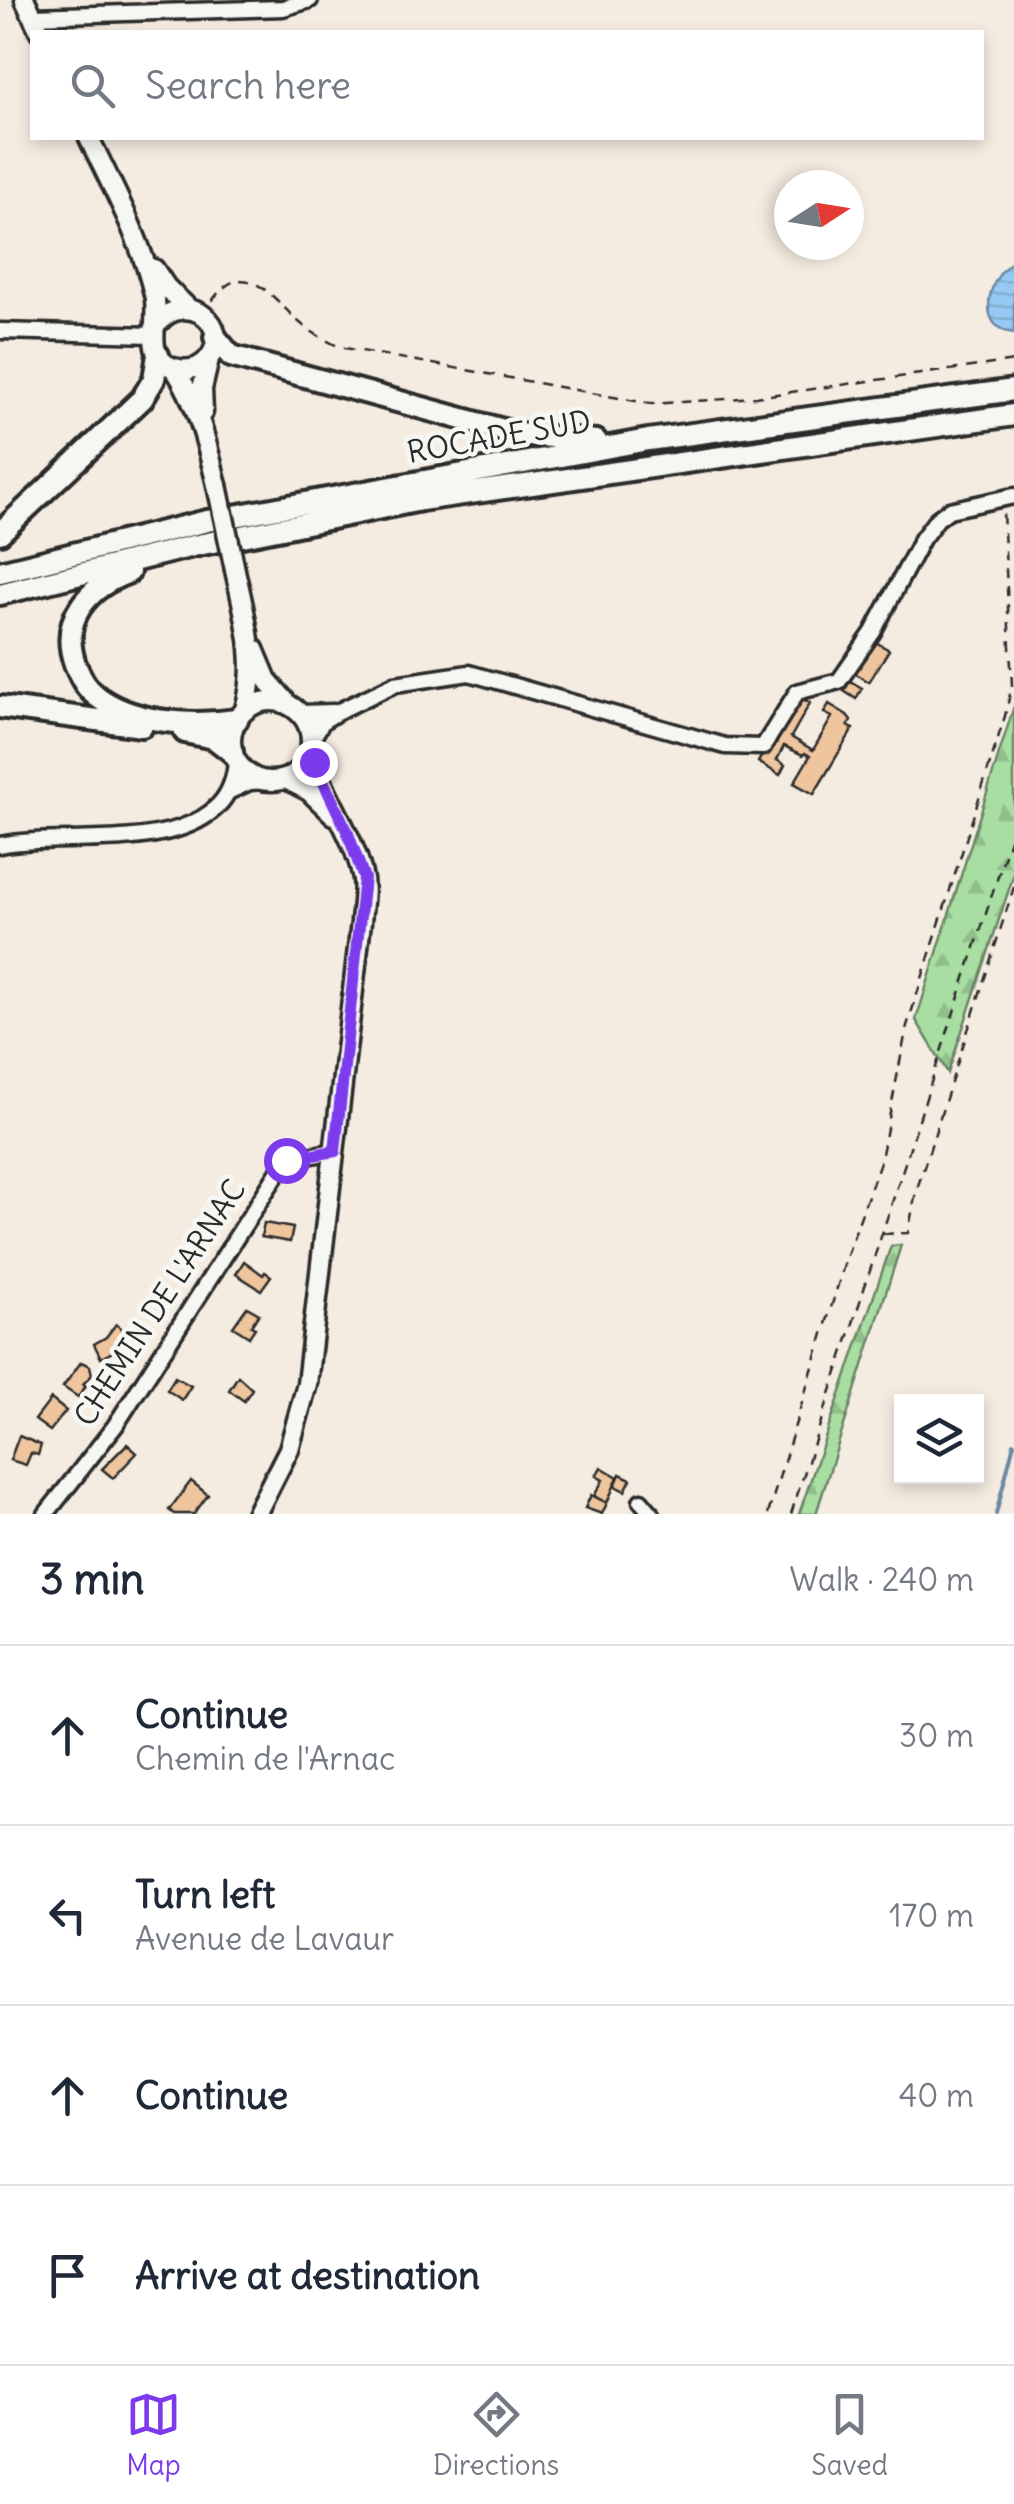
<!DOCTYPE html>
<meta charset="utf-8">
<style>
:root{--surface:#fff;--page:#f6f6f7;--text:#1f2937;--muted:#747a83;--line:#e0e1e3;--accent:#7c3aed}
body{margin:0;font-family:Delius,sans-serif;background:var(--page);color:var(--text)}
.controls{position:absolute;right:30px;bottom:30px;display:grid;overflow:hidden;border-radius:0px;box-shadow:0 5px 15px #0003}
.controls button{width:90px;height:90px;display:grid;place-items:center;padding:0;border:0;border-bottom:2px solid var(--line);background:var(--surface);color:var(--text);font:50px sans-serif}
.compass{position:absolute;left:774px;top:170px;width:90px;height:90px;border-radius:50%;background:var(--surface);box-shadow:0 5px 15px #0003;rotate:78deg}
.stop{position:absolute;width:30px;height:30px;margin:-22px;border:8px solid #7c3aed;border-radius:50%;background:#fff}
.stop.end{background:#7c3aed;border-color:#fff;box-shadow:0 2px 10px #0008}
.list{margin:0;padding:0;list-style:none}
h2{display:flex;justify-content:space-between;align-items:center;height:130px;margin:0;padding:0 40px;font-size:42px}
h2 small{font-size:32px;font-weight:400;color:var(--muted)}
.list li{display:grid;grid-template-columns:65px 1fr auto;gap:30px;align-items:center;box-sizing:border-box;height:180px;padding:0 40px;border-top:2px solid var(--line)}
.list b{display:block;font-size:38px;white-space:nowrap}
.list p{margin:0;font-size:32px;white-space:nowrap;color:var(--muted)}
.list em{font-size:32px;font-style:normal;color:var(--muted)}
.icon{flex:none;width:55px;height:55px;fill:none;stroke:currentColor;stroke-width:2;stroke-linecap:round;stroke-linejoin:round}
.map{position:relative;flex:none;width:1014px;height:1514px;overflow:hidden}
.search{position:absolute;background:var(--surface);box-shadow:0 5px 15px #0003;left:30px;right:30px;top:30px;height:110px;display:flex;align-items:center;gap:25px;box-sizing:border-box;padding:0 35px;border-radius:0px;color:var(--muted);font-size:38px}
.sheet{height:850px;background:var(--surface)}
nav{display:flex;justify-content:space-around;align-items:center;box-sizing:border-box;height:140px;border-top:2px solid var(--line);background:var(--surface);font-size:28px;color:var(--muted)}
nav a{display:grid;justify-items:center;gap:5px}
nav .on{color:var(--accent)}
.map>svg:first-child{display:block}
.forest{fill:url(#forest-firs);stroke:#6a8466;stroke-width:2.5}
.water{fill:url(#water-rules);stroke:#6b8aa4;stroke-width:2.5}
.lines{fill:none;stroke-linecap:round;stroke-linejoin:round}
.stream{stroke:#6b8aa4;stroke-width:4}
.building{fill:#efc59e;stroke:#2b2b2b;stroke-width:2.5}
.minor-casing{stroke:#2b2b2b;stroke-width:21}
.major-casing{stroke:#2b2b2b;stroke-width:25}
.highway-casing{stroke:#2b2b2b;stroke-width:28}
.path{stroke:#2b2b2b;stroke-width:2.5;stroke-dasharray:10 8;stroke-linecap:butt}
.minor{stroke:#f6f6f2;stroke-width:14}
.major{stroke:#f6f6f2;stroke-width:18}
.highway{stroke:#f6f6f2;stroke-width:20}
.major-bridge-casing{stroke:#2b2b2b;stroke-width:25;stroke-linecap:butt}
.major-bridge{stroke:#f6f6f2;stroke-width:18}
.route{stroke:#7c3aed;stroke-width:12}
.labels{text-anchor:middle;stroke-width:9;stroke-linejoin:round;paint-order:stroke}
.street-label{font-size:30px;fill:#2b2b2b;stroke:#f6f6f2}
</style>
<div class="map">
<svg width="1014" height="1514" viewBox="0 0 1014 1514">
<defs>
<pattern id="forest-firs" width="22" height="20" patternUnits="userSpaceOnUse" patternTransform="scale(2.5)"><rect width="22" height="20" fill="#a8dea2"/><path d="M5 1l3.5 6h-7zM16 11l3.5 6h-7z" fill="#91bf8c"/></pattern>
<pattern id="water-rules" width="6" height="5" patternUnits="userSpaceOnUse" patternTransform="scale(2.5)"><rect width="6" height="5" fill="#96caf4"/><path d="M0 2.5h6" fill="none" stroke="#81aed1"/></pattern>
</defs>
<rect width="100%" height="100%" fill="#f5ece1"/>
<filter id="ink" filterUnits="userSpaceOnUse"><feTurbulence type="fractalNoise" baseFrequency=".01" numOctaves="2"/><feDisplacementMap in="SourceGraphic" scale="20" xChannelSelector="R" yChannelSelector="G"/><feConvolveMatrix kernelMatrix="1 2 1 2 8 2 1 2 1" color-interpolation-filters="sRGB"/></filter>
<g filter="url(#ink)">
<path class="forest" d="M1014,706V874L948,1073L916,1020Z
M901,1245L816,1514H799L891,1246Z"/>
<path class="water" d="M1014,261V333C974,329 988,275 1014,261Z"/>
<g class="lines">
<path class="stream" d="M996,1514L1014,1443"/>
</g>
<path class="building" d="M874,641L889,650L869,682L853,672Z
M850,681L862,688L856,699L844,691Z
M797,696L810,703L791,737L813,750L832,717L824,713L829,704L847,715L851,720L848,726L853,729L814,794L794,783L810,756L805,753L803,755L784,746L777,760L785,765L780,775L758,762Z
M264,1223L293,1228L290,1242L261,1237Z
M244,1261L263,1275L265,1272L271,1276L261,1290L236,1274Z
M247,1307L259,1314L251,1326L255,1328L249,1337L233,1327Z
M116,1324L130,1335L123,1345L119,1343L116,1350L101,1358L94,1344L106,1337Z
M81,1362L90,1366L92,1375L83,1384L86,1386L78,1397L63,1387Z
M238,1376L252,1389L244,1401L229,1390Z
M175,1377L191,1386L182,1400L167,1390Z
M51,1399L66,1411L50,1431L35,1420Z
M19,1436L41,1445L38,1455L31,1453L26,1465L10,1460Z
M127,1444L137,1453L113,1478L102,1469Z
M601,1467L618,1477L607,1503L594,1496L603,1480L596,1476Z
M620,1474L631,1479L625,1491L615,1486Z
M191,1481L208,1495L194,1514H174L169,1510Z
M591,1495L607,1503L602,1514L585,1508Z"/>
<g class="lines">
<defs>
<path id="minor" d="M33,16L283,8L310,0
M0,331L154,335
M301,713L333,712
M312,739L323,721L339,711L395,684L469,673L725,746L763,747L797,692L839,681L873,632L922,539L937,519L949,510L1014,496
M228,792L250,782L265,781
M0,845C67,830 231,865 236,760
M641,1501L652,1514
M46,1514L115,1426L286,1160L335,1151"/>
<path id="major" d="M25,0L40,32
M89,138C113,188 141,239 154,294C159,314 150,339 157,354C167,373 196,375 209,358C234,325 186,289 158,323
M154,269L166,287L188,308
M175,369C198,405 207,444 217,485
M203,412L202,389L209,359
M235,570C245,616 259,663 245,709
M254,649L267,680L287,703
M231 741a40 40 0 1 1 80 0a40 40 0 1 1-80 0Z
M286,779L309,791L334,815
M256,1514L289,1449L307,1384L361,922C362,908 366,889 362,874C352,830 320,792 311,747"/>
<path id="highway" d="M215,337L231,356L518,434L596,441
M0,533L142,399L154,379L158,355
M0,572L207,521L648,440L1014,390
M129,572C88,587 59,619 75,664C82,681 87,690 102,700C139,724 195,726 237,720
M0,594L193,546L421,500L1014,415
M0,707L142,726
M185,732L214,738L232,752"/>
</defs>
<use href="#minor" class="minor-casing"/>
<use href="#major" class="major-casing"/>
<use href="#highway" class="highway-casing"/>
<path class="path" d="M212,301C245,253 274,300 299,322C312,333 325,340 340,347L652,404L755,397L1014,361
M883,1234L908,1233L916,1192L1014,887
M768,1514L848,1252L881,1159L907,1026L1005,716L1012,685L1003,512
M791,1514L1014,827"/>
<use href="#minor" class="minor"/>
<use href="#major" class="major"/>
<use href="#highway" class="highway"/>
<defs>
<path id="major-bridge" d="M217,485L235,570"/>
</defs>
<use href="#major-bridge" class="major-bridge-casing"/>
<use href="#major-bridge" class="major-bridge"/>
</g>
</g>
<g class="lines" filter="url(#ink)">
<path class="route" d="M286,1160L335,1151L364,878L347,831L314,762"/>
</g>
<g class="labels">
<g class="street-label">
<text transform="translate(499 437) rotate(-10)" y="10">ROCADE SUD</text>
<text transform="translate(160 1303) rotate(-57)" y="10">CHEMIN DE L'ARNAC</text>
</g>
</g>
</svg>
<div class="controls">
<button><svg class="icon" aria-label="layers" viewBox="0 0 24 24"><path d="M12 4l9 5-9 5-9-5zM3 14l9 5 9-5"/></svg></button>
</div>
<svg class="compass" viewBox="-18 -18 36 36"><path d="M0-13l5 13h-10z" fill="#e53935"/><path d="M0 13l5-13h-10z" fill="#747a83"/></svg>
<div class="stop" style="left:286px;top:1160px"></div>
<div class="stop end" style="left:314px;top:762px"></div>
<div class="search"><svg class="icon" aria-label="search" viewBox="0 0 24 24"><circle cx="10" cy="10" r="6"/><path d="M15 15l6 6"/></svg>Search here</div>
</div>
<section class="sheet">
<h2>3 min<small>Walk · 240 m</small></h2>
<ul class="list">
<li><svg class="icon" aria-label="ahead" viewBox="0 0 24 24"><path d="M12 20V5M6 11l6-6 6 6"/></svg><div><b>Continue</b><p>Chemin de l'Arnac</p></div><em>30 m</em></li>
<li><svg class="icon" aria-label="left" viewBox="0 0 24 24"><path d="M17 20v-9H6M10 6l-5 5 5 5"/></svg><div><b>Turn left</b><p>Avenue de Lavaur</p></div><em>170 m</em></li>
<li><svg class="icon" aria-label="ahead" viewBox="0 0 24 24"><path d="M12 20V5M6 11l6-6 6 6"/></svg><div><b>Continue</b></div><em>40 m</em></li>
<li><svg class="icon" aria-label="arrive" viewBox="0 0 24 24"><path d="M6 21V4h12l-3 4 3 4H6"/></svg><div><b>Arrive at destination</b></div></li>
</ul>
</section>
<nav>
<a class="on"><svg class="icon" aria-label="map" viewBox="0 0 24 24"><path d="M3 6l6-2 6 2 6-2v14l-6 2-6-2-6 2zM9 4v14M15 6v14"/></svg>Map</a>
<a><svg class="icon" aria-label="directions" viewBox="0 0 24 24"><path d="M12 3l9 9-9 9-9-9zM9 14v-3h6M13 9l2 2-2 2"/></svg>Directions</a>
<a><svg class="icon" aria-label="saved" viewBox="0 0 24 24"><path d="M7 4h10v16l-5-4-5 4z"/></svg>Saved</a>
</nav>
